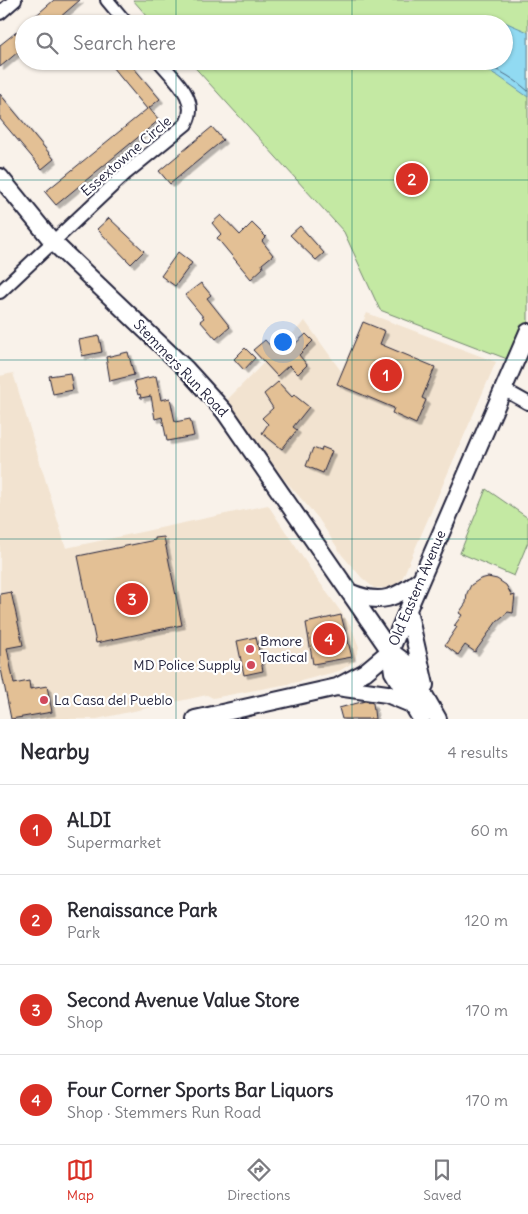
<!DOCTYPE html>
<meta charset="utf-8">
<style>
:root{--surface:#fff;--page:#f7f7f7;--text:#2b2b33;--muted:#7c7c81;--line:#e1e1e2;--accent:#d93025}
body{margin:0;font-family:Delius,sans-serif;background:var(--page);color:var(--text)}
.you{position:absolute;left:282px;top:341px;width:18px;height:18px;margin:-12px;border:4px solid #fff;border-radius:50%;background:#1a73e8;box-shadow:0 0 0 8px #1a73e833}
.badge{display:grid;place-items:center;width:32px;height:32px;border-radius:50%;background:var(--accent);color:#fff;font-size:16px;font-weight:700}
.pin{position:absolute;translate:-50% -50%;border:2px solid #fff;box-shadow:0 1px 5px #0006}
.list{margin:0;padding:0;list-style:none}
h2{display:flex;justify-content:space-between;align-items:center;height:65px;margin:0;padding:0 20px;font-size:21px}
h2 small{font-size:16px;font-weight:400;color:var(--muted)}
.list li{display:grid;grid-template-columns:32px 1fr auto;gap:15px;align-items:center;box-sizing:border-box;height:90px;padding:0 20px;border-top:1px solid var(--line)}
.list b{display:block;font-size:19px;white-space:nowrap}
.list p{margin:0;font-size:16px;white-space:nowrap;color:var(--muted)}
.list em{font-size:16px;font-style:normal;color:var(--muted)}
.icon{flex:none;width:28px;height:28px;fill:none;stroke:currentColor;stroke-width:2;stroke-linecap:round;stroke-linejoin:round}
.map{position:relative;flex:none;width:528px;height:719px;overflow:hidden}
.search{position:absolute;background:var(--surface);box-shadow:0 1px 4px #0004;left:15px;right:15px;top:15px;height:55px;display:flex;align-items:center;gap:12px;box-sizing:border-box;padding:0 18px;border-radius:28px;color:var(--muted);font-size:19px}
.sheet{height:425px;background:var(--surface)}
nav{display:flex;justify-content:space-around;align-items:center;box-sizing:border-box;height:70px;border-top:1px solid var(--line);background:var(--surface);font-size:14px;color:var(--muted)}
nav a{display:grid;justify-items:center;gap:2px}
nav .on{color:var(--accent)}
.map>svg:first-child{display:block}
.built{fill:#f2e3d0}
.green{fill:#c4e9a3;stroke:#73866f}
.water{fill:#91daf2;stroke:#6590a9}
.lines{fill:none;stroke-linecap:round;stroke-linejoin:round}
.shore{stroke:#4e6c84;stroke-width:1}
.building{fill:#e3c095;stroke:#22223b;filter:url(#shadow)}
.minor-casing{stroke:#22223b;stroke-width:16}
.tertiary-casing{stroke:#22223b;stroke-width:20}
.minor{stroke:#fff;stroke-width:12}
.tertiary{stroke:#fff;stroke-width:16}
.grid{fill:none;stroke:#0f766e;stroke-width:1;stroke-opacity:0.55}
.poi-dot{fill:#d1495b;stroke:#fff;stroke-width:2}
.labels{text-anchor:middle;stroke-width:4.5;stroke-linejoin:round;paint-order:stroke}
.street-label{font-size:14px;fill:#22223b;stroke:#fff}
.poi-label{font-size:14px;fill:#22223b;stroke:#fff;text-anchor:start}
</style>
<div class="map">
<svg width="528" height="719" viewBox="0 0 528 719">
<defs>
<filter id="shadow"><feDropShadow dx="3.5" dy="3.5" stdDeviation="0" flood-color="#0004"/></filter>
</defs>
<rect width="100%" height="100%" fill="#f9f2ea"/>
<filter id="ink" filterUnits="userSpaceOnUse"><feTurbulence type="fractalNoise" baseFrequency=".02" numOctaves="2"/><feDisplacementMap in="SourceGraphic" scale="10" xChannelSelector="R" yChannelSelector="G"/><feConvolveMatrix kernelMatrix="1 2 1 2 8 2 1 2 1" color-interpolation-filters="sRGB"/></filter>
<g filter="url(#ink)">
<path class="built" d="M367,313L496,362L402,579L391,588H374L362,578L342,555L318,518L283,478L227,400L305,321L341,371Z
M13,373L66,548L268,505L313,573L351,626L359,647L354,662L339,671L293,683L213,698L207,695L97,719H11L0,671V376Z"/>
<path class="green" d="M133,0H528V332L515,362L380,310L344,232L189,61H504V24H154Z
M486,489L528,518V542L514,576L460,553Z"/>
<path class="water" d="M495,18L528,32V97L498,76L483,68L438,61H504V24H472Z"/>
<g class="lines">
<path class="shore" d="M470,61C492,65 511,76 528,91"/>
</g>
<path class="building" d="M54,0H80L52,24H26Z
M24,26V47L0,67V45Z
M107,61H128L160,99L149,108L159,120L56,205L45,192L147,109Z
M0,94L54,159L42,169L0,119Z
M212,127L223,140L170,184L159,171Z
M221,215L240,235L252,223L266,237L262,241L273,255L262,264L263,268L251,279L217,238L221,234L212,223Z
M109,218L144,251L131,264L97,229Z
M300,226L324,253L316,260L290,235Z
M178,252L192,263L175,286L161,276Z
M201,283L211,295L207,298L230,327L216,339L200,321L204,318L185,295Z
M363,322L385,331L380,344L435,367L422,398L426,400L416,424L392,413L394,408L337,384Z
M306,334L313,341L299,355L307,365L298,374L289,365L277,376L253,350L265,340L275,351L290,338L295,344Z
M99,336L102,352L82,356L79,340Z
M245,348L255,358L244,370L234,359Z
M128,352L134,375L110,381L106,357Z
M70,373L73,390L53,394L49,376Z
M156,376L161,400L170,398L175,422L190,419L194,436L167,441L162,417L155,419L151,396L141,398L140,394L138,395L134,381Z
M278,382L292,397L294,395L309,407L293,427L297,430L282,449L262,433L268,424L262,418L273,408L264,394Z
M322,447L332,451L323,473L306,466L313,448L321,451Z
M164,537L182,625L96,643L78,556L155,540V538Z
M488,577L497,579L506,585L512,596L515,595L513,613L508,612L497,621L475,652L465,645L458,655L445,645L457,627L454,626L462,615L459,613L466,603L467,593L471,585L480,579Z
M11,592L23,645L7,648L14,684L29,681L30,689L47,686L52,712L11,719L0,664V594Z
M341,615L352,657L313,664L306,623Z
M256,637L263,671L244,675L237,641Z
M365,701L373,703L375,719H342L339,708Z"/>
<g class="lines">
<defs>
<path id="minor" d="M107,0L127,24
M0,13L15,0
M0,292L126,173L186,124C200,99 174,79 159,61
M503,389L528,403"/>
<path id="tertiary" d="M0,177L53,242L186,369L224,411L390,651L406,663L438,719
M349,592C381,606 396,598 421,579
M408,610L425,685
M390,651L393,672L421,719
M337,687L387,694L411,704
M195,719L337,687L365,672L390,651L528,332"/>
</defs>
<use href="#minor" class="minor-casing"/>
<use href="#tertiary" class="tertiary-casing"/>
<use href="#minor" class="minor"/>
<use href="#tertiary" class="tertiary"/>
</g>
</g>
<path class="grid" d="M176,0V24M352,0V24M176,61V719M352,61V719M0,180H528M0,360H528M0,539H528"/>
<g class="poi-dot">
<circle cx="250" cy="649" r="5"/>
<circle cx="251" cy="665" r="5"/>
<circle cx="44" cy="700" r="5"/>
</g>
<g class="labels">
<g class="street-label">
<text transform="translate(126 156) rotate(-41)" y="5">Essextowne Circle</text>
<text transform="translate(181 368) rotate(46)" y="5">Stemmers Run Road</text>
<text transform="translate(417 588) rotate(-67)" y="5">Old Eastern Avenue</text>
</g>
<g class="poi-label">
<text x="260" y="646">Bmore<tspan x="260" dy="16">Tactical</tspan></text>
<text x="241" y="670" text-anchor="end">MD Police Supply</text>
<text x="54" y="705">La Casa del Pueblo</text>
</g>
</g>
</svg>
<div class="you"></div>
<div class="pin badge" style="left:386px;top:375px">1</div>
<div class="pin badge" style="left:412px;top:179px">2</div>
<div class="pin badge" style="left:132px;top:599px">3</div>
<div class="pin badge" style="left:329px;top:639px">4</div>
<div class="search"><svg class="icon" aria-label="search" viewBox="0 0 24 24"><circle cx="10" cy="10" r="6"/><path d="M15 15l6 6"/></svg>Search here</div>
</div>
<section class="sheet">
<h2>Nearby<small>4 results</small></h2>
<ul class="list">
<li><span class="badge">1</span><div><b>ALDI</b><p>Supermarket</p></div><em>60 m</em></li>
<li><span class="badge">2</span><div><b>Renaissance Park</b><p>Park</p></div><em>120 m</em></li>
<li><span class="badge">3</span><div><b>Second Avenue Value Store</b><p>Shop</p></div><em>170 m</em></li>
<li><span class="badge">4</span><div><b>Four Corner Sports Bar Liquors</b><p>Shop · Stemmers Run Road</p></div><em>170 m</em></li>
</ul>
</section>
<nav>
<a class="on"><svg class="icon" aria-label="map" viewBox="0 0 24 24"><path d="M3 6l6-2 6 2 6-2v14l-6 2-6-2-6 2zM9 4v14M15 6v14"/></svg>Map</a>
<a><svg class="icon" aria-label="directions" viewBox="0 0 24 24"><path d="M12 3l9 9-9 9-9-9zM9 14v-3h6M13 9l2 2-2 2"/></svg>Directions</a>
<a><svg class="icon" aria-label="saved" viewBox="0 0 24 24"><path d="M7 4h10v16l-5-4-5 4z"/></svg>Saved</a>
</nav>
